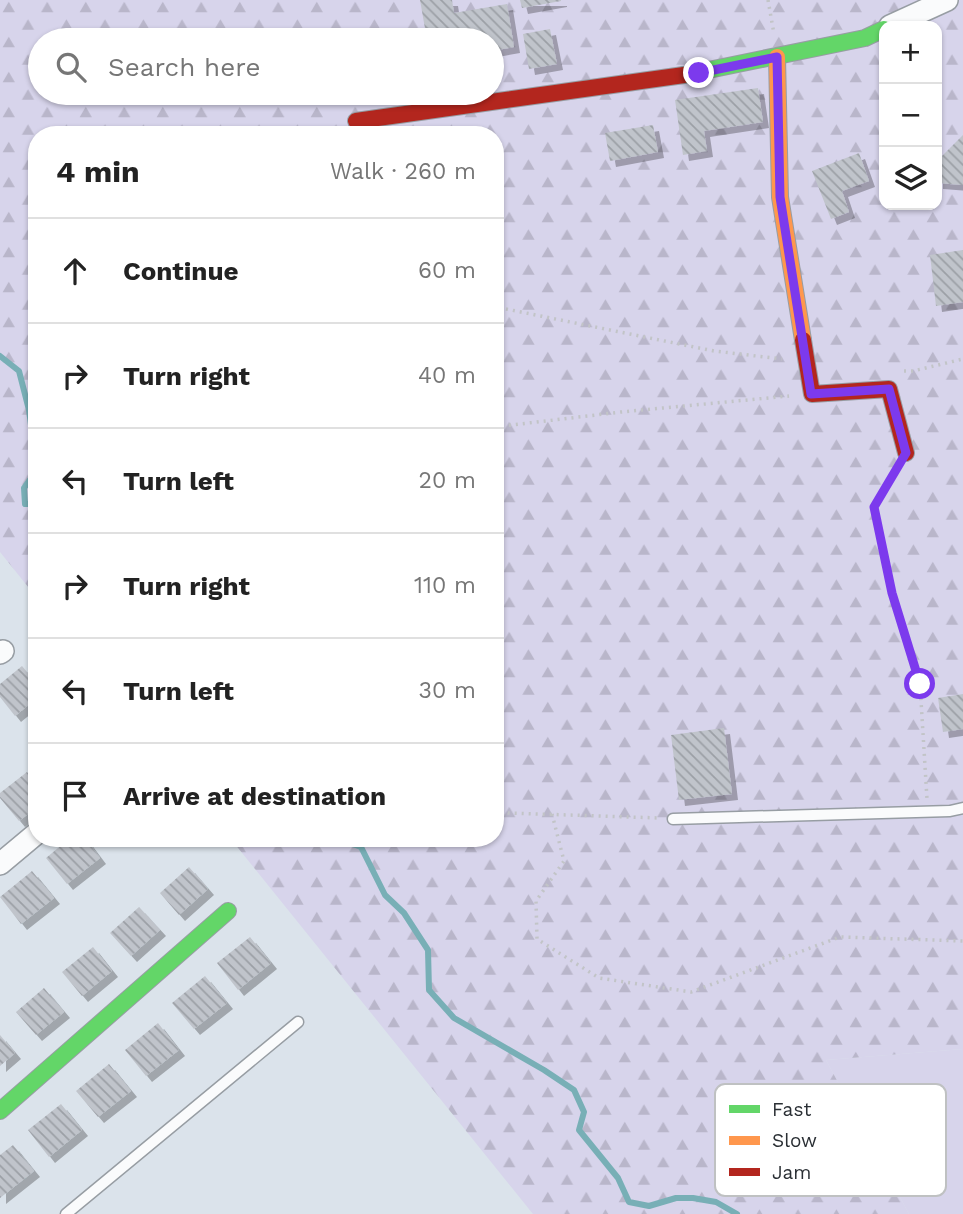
<!DOCTYPE html>
<meta charset="utf-8">
<style>
:root{--surface:#fff;--page:#f2f2f2;--text:#222;--muted:#767676;--line:#e0e0e0}
body{margin:0;font-family:"Work Sans",sans-serif;background:var(--page);color:var(--text)}
.controls{position:absolute;right:21px;top:21px;display:grid;overflow:hidden;border-radius:14px;box-shadow:0 2px 5px #0004}
.controls button{width:63px;height:63px;display:grid;place-items:center;padding:0;border:0;border-bottom:2px solid var(--line);background:var(--surface);color:var(--text);font:35px sans-serif}
.stop{position:absolute;width:21px;height:21px;margin:-16px;border:5px solid #7c3aed;border-radius:50%;background:#fff}
.stop.end{background:#7c3aed;border-color:#fff;box-shadow:0 2px 7px #0008}
.list{margin:0;padding:0;list-style:none}
h2{display:flex;justify-content:space-between;align-items:center;height:91px;margin:0;padding:0 28px;font-size:30px}
h2 small{font-size:23px;font-weight:400;color:var(--muted)}
.list li{display:grid;grid-template-columns:46px 1fr auto;gap:21px;align-items:center;box-sizing:border-box;height:105px;padding:0 28px;border-top:2px solid var(--line)}
.list b{display:block;font-size:26px;white-space:nowrap}
.list em{font-size:23px;font-style:normal;color:var(--muted)}
.icon{flex:none;width:38px;height:38px;fill:none;stroke:currentColor;stroke-width:2;stroke-linecap:round;stroke-linejoin:round}
.map{position:relative;flex:none;width:963px;height:1214px;overflow:hidden}
.search{position:absolute;background:var(--surface);box-shadow:0 2px 5px #0004;left:28px;top:28px;width:476px;height:77px;display:flex;align-items:center;gap:18px;box-sizing:border-box;padding:0 24px;border-radius:38px;color:var(--muted);font-size:26px}
.panel{position:absolute;background:var(--surface);box-shadow:0 2px 5px #0004;left:28px;top:126px;width:476px;height:721px;border-radius:28px}
.map>svg:first-child{display:block}
.grass{fill:#d7d4eb}
.forest{fill:url(#forest-firs);fill-rule:evenodd}
.lines{fill:none;stroke-linecap:round;stroke-linejoin:round}
.stream{stroke:#78afb6;stroke-width:6}
.building{fill:url(#building-back-hatch);filter:url(#shadow)}
.lane-casing{stroke:#979da3;stroke-width:13}
.street-casing{stroke:#979da3;stroke-width:24}
.fast-casing{stroke:#979da3;stroke-width:18}
.slow-casing{stroke:#979da3;stroke-width:18}
.jam-casing{stroke:#979da3;stroke-width:18}
.path{stroke:#c2c4c7;stroke-width:3.5;stroke-dasharray:2 5;stroke-linecap:butt}
.lane{stroke:#fafbfc;stroke-width:10}
.street{stroke:#fafbfc;stroke-width:21}
.fast{stroke:#63d668;stroke-width:16}
.slow{stroke:#ff974d;stroke-width:16}
.jam{stroke:#b3261e;stroke-width:16}
.route{stroke:#7c3aed;stroke-width:9}
.key{fill:#fff;stroke:#bfc1c2;stroke-width:2}
.key-label{font-size:19px;fill:#2a2f34}
</style>
<div class="map">
<svg width="963" height="1214" viewBox="0 0 963 1214">
<defs>
<pattern id="forest-firs" width="22" height="20" patternUnits="userSpaceOnUse" patternTransform="scale(1.75)"><rect width="22" height="20" fill="#d7d4eb"/><path d="M5 1l3.5 6h-7zM16 11l3.5 6h-7z" fill="#b9b6ca"/></pattern>
<pattern id="building-back-hatch" width="6" height="6" patternUnits="userSpaceOnUse" patternTransform="scale(1.75)"><rect width="6" height="6" fill="#c0c4cb"/><path d="M-1 5l2 2M0 0l6 6M5-1l2 2" fill="none" stroke="#9ca0a6"/></pattern>
<filter id="shadow"><feDropShadow dx="6" dy="6" stdDeviation="0" flood-color="#0004"/></filter>
</defs>
<rect width="100%" height="100%" fill="#dbe3eb"/>
<path class="grass" d="M963,1049V1214H909L826,1060Z"/>
<path class="forest" d="M0,0H963V1049L826,1060L909,1214H533L230,838H495V135H37V598L0,552ZM884,26H937V205H884ZM40,40H492V93H40Z"/>
<g class="lines">
<path class="stream" d="M0,356L19,371L29,410L37,470L24,488L25,504H37
M292,838C315,845 340,837 361,847L385,895L404,913L428,950L429,990L454,1018L544,1070L574,1090L584,1112L579,1130L618,1178L629,1202L649,1206L676,1198H693L716,1202L737,1214"/>
</g>
<path class="building" d="M420,0H452L454,13L507,4L514,47L492,51V40H427Z
M520,0H561V1L522,8Z
M550,29L557,64L529,69L523,34Z
M758,88L763,122L704,131L707,151L683,155L675,100Z
M653,125L658,152L610,161L605,133Z
M963,135V185L937,183V161Z
M859,153L869,181L842,191L849,212L831,219L812,171Z
M963,250V302L936,306L930,255Z
M22,666L37,684V698L15,716L0,697V684Z
M963,694V729L943,732L938,698Z
M724,728L732,794L679,800L671,735Z
M27,772L37,784V807L19,821L0,798V793Z
M70,838H85L100,858L67,884L46,858Z
M189,867L208,889L179,915L160,893Z
M32,871L54,898L21,924L0,897Z
M139,907L160,930L131,956L110,933Z
M250,937L271,963L238,990L217,963Z
M93,947L112,971L82,996L62,972Z
M205,976L227,1003L194,1029L172,1003Z
M44,988L64,1012L36,1035L16,1012Z
M158,1023L179,1050L146,1076L125,1050Z
M0,1035L15,1053L0,1066Z
M109,1064L131,1091L98,1117L76,1091Z
M61,1104L82,1130L49,1157L28,1130Z
M13,1145L34,1171L0,1198V1155Z"/>
<g class="lines">
<defs>
<path id="lane" d="M673,819L950,811L963,808
M66,1214L298,1022"/>
<path id="street" d="M890,26L947,0
M0,653L3,651
M0,864L37,833"/>
<path id="fast" d="M684,75L865,38L884,29
M0,1111L228,911"/>
<path id="slow" d="M777,57L780,197L803,340"/>
<path id="jam" d="M356,121L684,75
M803,340L812,394L889,389L906,453"/>
</defs>
<use href="#lane" class="lane-casing"/>
<use href="#street" class="street-casing"/>
<use href="#fast" class="fast-casing"/>
<use href="#slow" class="slow-casing"/>
<use href="#jam" class="jam-casing"/>
<path class="path" d="M768,0L774,34
M506,309L714,351L782,359
M904,371H913L963,359
M495,427L621,412L789,396
M895,472L874,507L892,593L920,684L927,799
M495,807L508,813L660,818
M552,814L564,861L536,901L537,939L599,978L691,992L840,937L963,941"/>
<use href="#lane" class="lane"/>
<use href="#street" class="street"/>
<use href="#fast" class="fast"/>
<use href="#slow" class="slow"/>
<use href="#jam" class="jam"/>
</g>
<g class="lines">
<path class="route" d="M699,73L777,57L780,197L811,394L889,389L906,453L874,507L892,593L920,684"/>
</g>
<rect x="715" y="1084" width="231" height="112" rx="10" class="key"/>
<rect x="729" y="1105" width="31" height="8" fill="#63d668"/>
<rect x="729" y="1136" width="31" height="9" fill="#ff974d"/>
<rect x="729" y="1168" width="31" height="8" fill="#b3261e"/>
<g class="key-label">
<text x="772" y="1116">Fast</text>
<text x="772" y="1147">Slow</text>
<text x="772" y="1179">Jam</text>
</g>
</svg>
<div class="controls">
<button>+</button>
<button>−</button>
<button><svg class="icon" aria-label="layers" viewBox="0 0 24 24"><path d="M12 4l9 5-9 5-9-5zM3 14l9 5 9-5"/></svg></button>
</div>
<div class="stop" style="left:920px;top:684px"></div>
<div class="stop end" style="left:699px;top:73px"></div>
<div class="search"><svg class="icon" aria-label="search" viewBox="0 0 24 24"><circle cx="10" cy="10" r="6"/><path d="M15 15l6 6"/></svg>Search here</div>
<section class="panel">
<h2>4 min<small>Walk · 260 m</small></h2>
<ul class="list">
<li><svg class="icon" aria-label="ahead" viewBox="0 0 24 24"><path d="M12 20V5M6 11l6-6 6 6"/></svg><div><b>Continue</b></div><em>60 m</em></li>
<li><svg class="icon" aria-label="right" viewBox="0 0 24 24"><path d="M7 20v-9h11M14 6l5 5-5 5"/></svg><div><b>Turn right</b></div><em>40 m</em></li>
<li><svg class="icon" aria-label="left" viewBox="0 0 24 24"><path d="M17 20v-9H6M10 6l-5 5 5 5"/></svg><div><b>Turn left</b></div><em>20 m</em></li>
<li><svg class="icon" aria-label="right" viewBox="0 0 24 24"><path d="M7 20v-9h11M14 6l5 5-5 5"/></svg><div><b>Turn right</b></div><em>110 m</em></li>
<li><svg class="icon" aria-label="left" viewBox="0 0 24 24"><path d="M17 20v-9H6M10 6l-5 5 5 5"/></svg><div><b>Turn left</b></div><em>30 m</em></li>
<li><svg class="icon" aria-label="arrive" viewBox="0 0 24 24"><path d="M6 21V4h12l-3 4 3 4H6"/></svg><div><b>Arrive at destination</b></div></li>
</ul>
</section>
</div>
